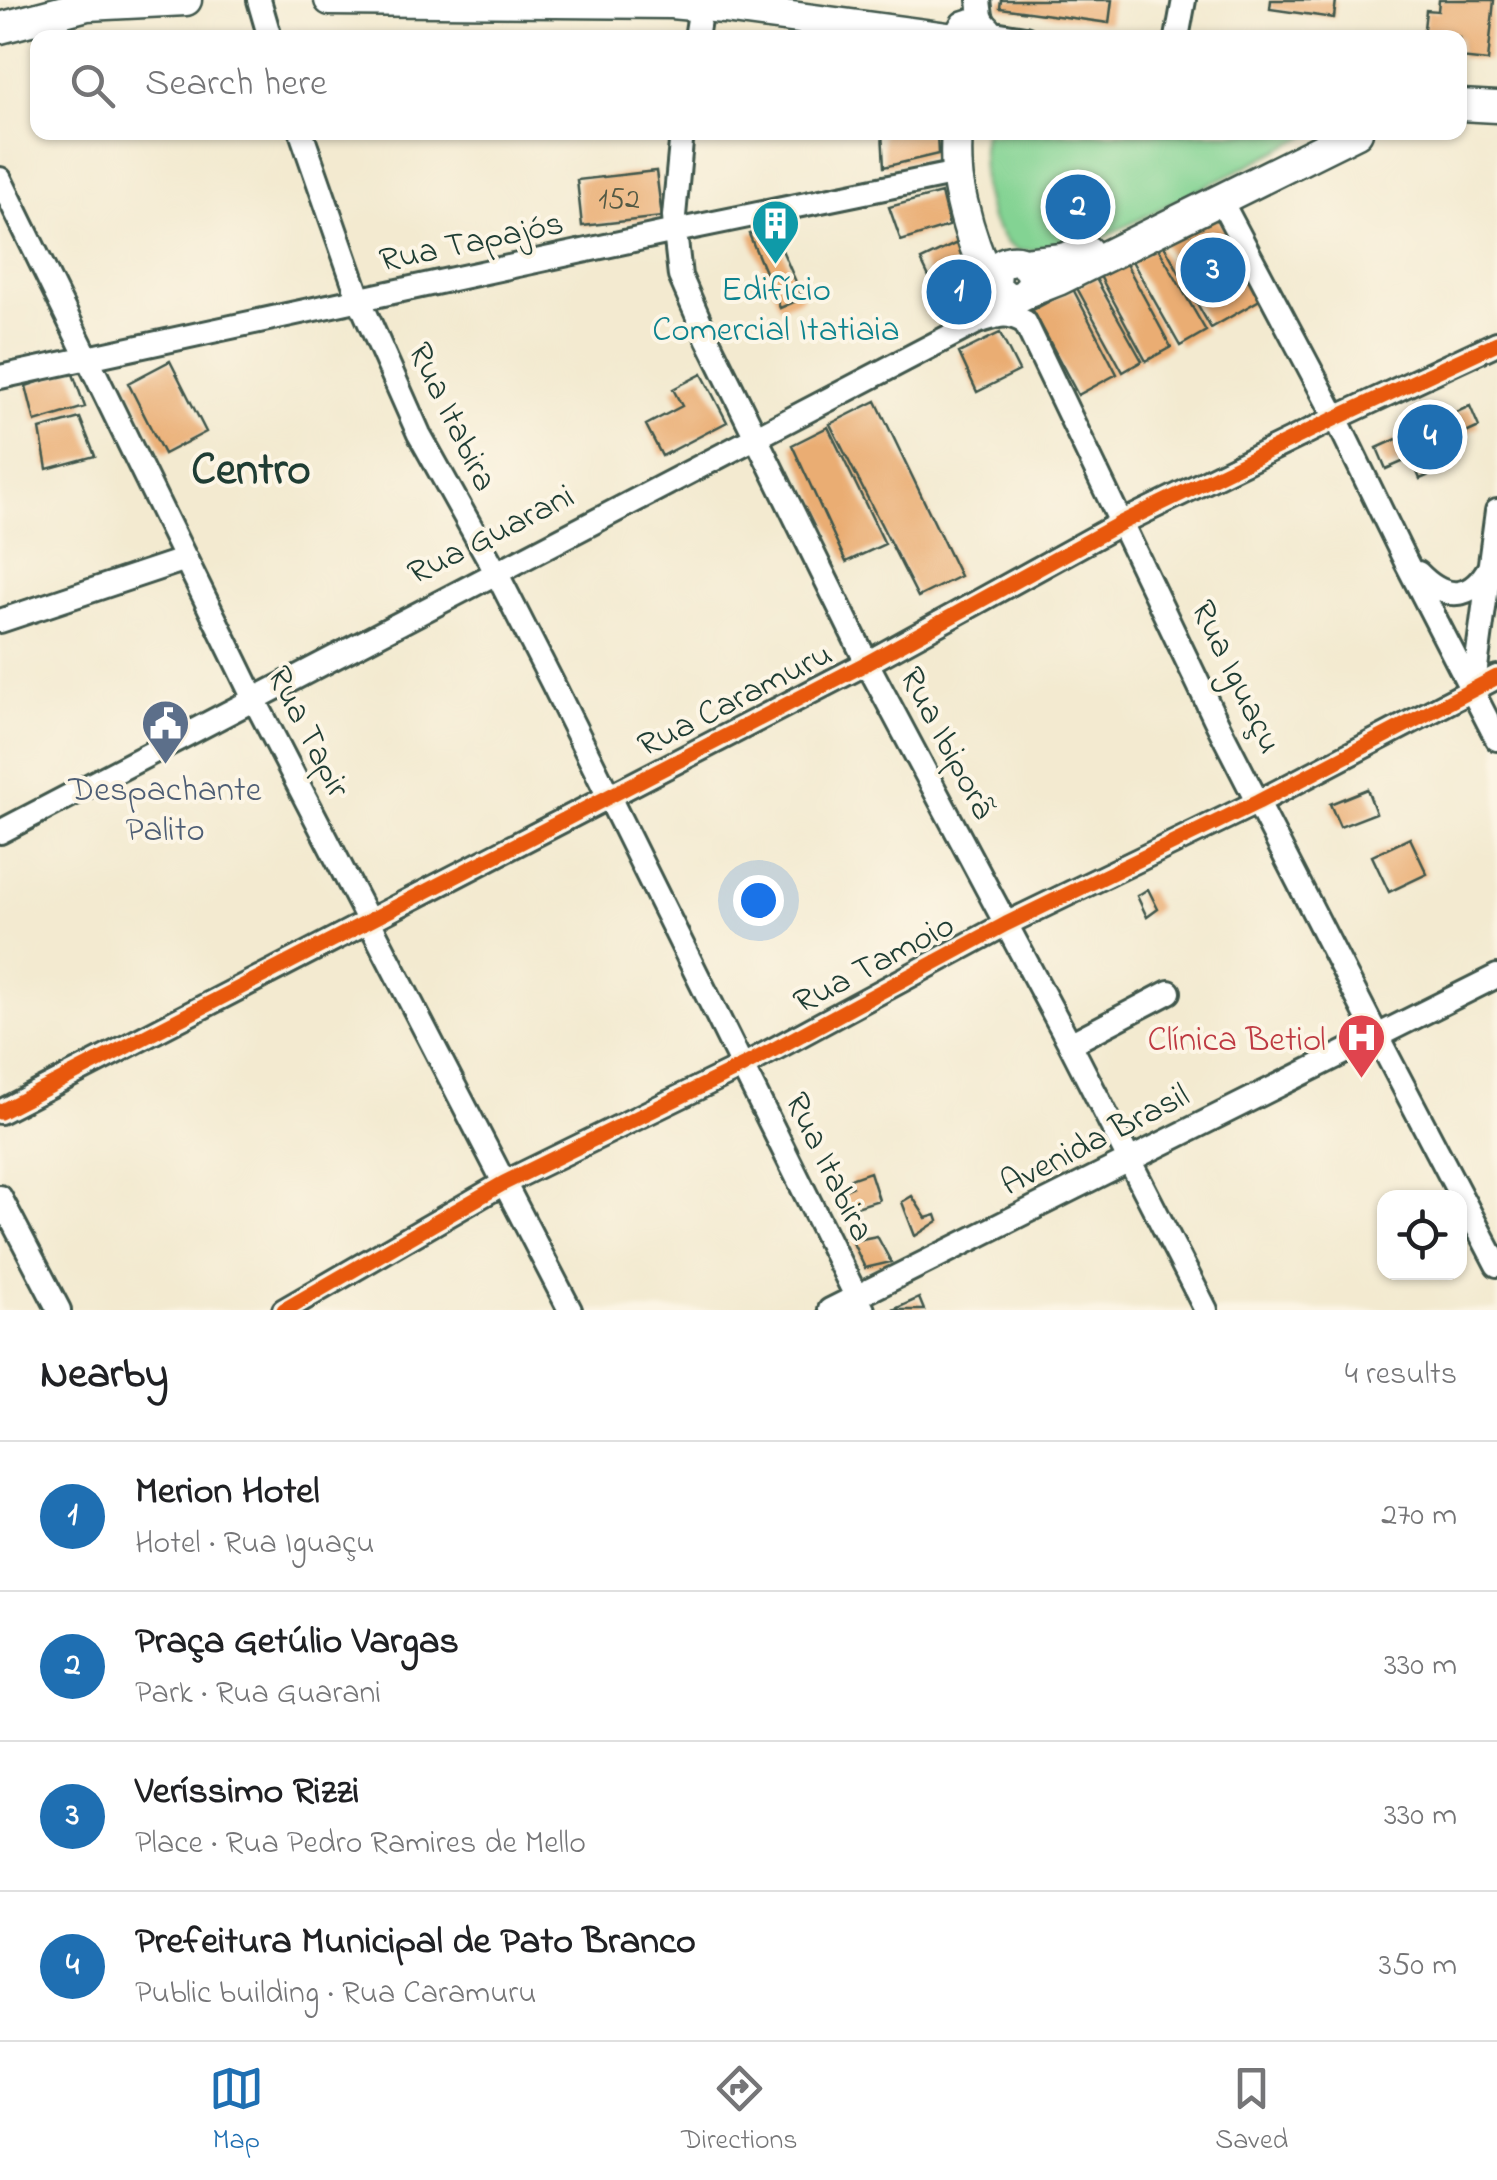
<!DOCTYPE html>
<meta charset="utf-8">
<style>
:root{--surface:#fff;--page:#f2f2f2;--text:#202124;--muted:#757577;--line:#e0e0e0;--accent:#1f6fb2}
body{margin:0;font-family:"Indie Flower",sans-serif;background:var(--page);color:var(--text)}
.controls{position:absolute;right:30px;bottom:30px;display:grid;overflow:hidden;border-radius:20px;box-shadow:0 2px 8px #0004}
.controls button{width:90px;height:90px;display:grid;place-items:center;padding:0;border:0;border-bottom:2px solid var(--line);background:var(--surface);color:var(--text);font:50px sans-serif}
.you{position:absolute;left:758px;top:900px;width:35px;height:35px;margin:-25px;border:8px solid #fff;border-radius:50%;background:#1a73e8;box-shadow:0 0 0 15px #1a73e833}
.badge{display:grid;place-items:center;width:65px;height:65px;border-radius:50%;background:var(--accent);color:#fff;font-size:32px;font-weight:700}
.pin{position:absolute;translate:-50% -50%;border:5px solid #fff;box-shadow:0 2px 10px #0006}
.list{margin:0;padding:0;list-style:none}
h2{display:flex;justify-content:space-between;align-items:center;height:130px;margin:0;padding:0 40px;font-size:42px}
h2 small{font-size:32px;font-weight:400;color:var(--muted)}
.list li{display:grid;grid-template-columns:65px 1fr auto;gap:30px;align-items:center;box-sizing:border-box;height:150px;padding:0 40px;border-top:2px solid var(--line)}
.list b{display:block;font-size:38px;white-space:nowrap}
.list p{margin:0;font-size:32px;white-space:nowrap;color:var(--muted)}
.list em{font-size:32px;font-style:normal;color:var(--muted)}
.icon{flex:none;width:55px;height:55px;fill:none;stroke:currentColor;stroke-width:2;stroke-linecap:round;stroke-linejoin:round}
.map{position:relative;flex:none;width:1497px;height:1310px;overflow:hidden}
.search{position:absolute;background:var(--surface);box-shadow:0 2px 8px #0004;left:30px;right:30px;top:30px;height:110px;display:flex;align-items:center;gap:25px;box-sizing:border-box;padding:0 35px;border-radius:20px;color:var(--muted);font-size:38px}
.sheet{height:730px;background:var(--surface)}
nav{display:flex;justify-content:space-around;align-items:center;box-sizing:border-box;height:140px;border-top:2px solid var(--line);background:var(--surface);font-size:28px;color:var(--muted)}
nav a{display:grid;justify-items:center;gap:5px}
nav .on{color:var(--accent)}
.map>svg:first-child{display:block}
.green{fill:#83d393;stroke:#518864;stroke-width:2.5}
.building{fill:#eaad73}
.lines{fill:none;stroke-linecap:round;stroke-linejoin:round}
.minor-casing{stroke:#3f574b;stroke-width:28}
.major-casing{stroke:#3f574b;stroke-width:35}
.minor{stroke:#fff;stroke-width:22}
.major{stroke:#fff;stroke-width:30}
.cycleway-casing{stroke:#fcf5e5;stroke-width:21}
.cycleway{stroke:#e8590c;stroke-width:15}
.labels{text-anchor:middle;stroke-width:8;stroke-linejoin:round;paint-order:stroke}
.number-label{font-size:30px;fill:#525944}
.street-label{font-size:35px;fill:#1f3d34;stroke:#fcf5e5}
.culture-label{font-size:35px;fill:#0d838f;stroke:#fcf5e5}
.service-label{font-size:35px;fill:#4e5e75;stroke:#fcf5e5}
.health-label{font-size:35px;fill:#be3a42;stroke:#fcf5e5;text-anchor:end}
.district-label{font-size:45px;font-weight:bold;fill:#1f3d34;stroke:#fcf5e5}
</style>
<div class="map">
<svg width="1497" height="1310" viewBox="0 0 1497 1310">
<rect width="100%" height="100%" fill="#fcf5e5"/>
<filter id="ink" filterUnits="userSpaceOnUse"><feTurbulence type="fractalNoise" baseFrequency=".01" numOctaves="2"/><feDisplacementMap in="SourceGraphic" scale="20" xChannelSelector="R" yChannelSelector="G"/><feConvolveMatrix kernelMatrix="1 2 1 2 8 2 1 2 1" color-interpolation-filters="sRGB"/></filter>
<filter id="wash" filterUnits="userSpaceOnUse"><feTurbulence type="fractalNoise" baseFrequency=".0048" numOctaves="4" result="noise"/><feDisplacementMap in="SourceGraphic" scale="40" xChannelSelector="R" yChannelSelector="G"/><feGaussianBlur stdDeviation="2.25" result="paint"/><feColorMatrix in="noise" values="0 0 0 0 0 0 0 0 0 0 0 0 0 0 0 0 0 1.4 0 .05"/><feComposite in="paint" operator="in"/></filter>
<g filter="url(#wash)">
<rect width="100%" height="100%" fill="#f3ead0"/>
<path class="green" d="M984,133H1313L1082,248L1018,251L1007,243L991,219L983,184L982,149Z"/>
<g id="blocks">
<path class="building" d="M1001,0H1112L1109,23L1000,8Z
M1271,0H1336L1334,18L1270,9Z
M1439,0H1494L1488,61L1460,58V38H1423L1426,10L1438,11Z
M882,132L937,133L938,154L884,167Z
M656,171L662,217L582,226L577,180Z
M941,193L949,226L901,241L889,207Z
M1215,212L1263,298L1211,328L1162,242Z
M772,227L803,298L780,308L749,234Z
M957,243L981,299L948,317L921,260Z
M1157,246L1206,331L1180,346L1132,261Z
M1125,262L1171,347L1146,361L1100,276Z
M1095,277L1142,361L1123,372L1077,288Z
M1073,289L1117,374L1078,395L1033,310Z
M1000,333L1019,371L977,392L959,353Z
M170,361L206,432L164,454L128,383Z
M72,371L85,407L35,422L26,386Z
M702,374L727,422L662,456L646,425L682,406L673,389Z
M876,401L960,576L918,597L830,424Z
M1470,406L1479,427L1437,446L1439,451L1447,448L1454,464L1420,479L1413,462L1420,459L1418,455L1386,469L1377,448Z
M80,418L95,456L47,469L40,429Z
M828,427L885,544L846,562L792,445Z
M1367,789L1376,813L1340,827L1330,804Z
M1410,838L1427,874L1389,892L1372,856Z
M1148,889L1158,909L1147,917L1137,896Z
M870,1172L879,1200L844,1211L838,1192L852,1187L850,1179Z
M912,1196L926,1218L936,1215L938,1221L915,1236L902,1202Z
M877,1236L891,1262L865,1268L852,1241Z
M919,1298L924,1310H893Z"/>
</g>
</g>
<g filter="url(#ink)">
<use href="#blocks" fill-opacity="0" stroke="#3f574b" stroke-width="2.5"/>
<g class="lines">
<defs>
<path id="minor" d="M259,0L270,38
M979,0L981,16L988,32L1025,38
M696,38L702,0
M1177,38L1184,0
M301,132L360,301L419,434L496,572L553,684L863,1310
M682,132L674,216L675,231L680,276L708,340L867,663L1070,1044L1206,1310
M0,179L254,699L570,1310
M1221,201L1336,418L1405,560L1497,739
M977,322C998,316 1005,311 1025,322L1218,725L1376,1034L1497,1265
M0,377L675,231L957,173
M1418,573C1445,601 1471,601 1490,566
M0,621L186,559
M1473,690L1497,511
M0,832L977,322C989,310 995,303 995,285
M1070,1044L1169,992
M0,1112L867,663L1121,523L1336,418L1497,343
M0,1197L59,1310
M284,1310L504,1183L743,1066L1006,924L1258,802L1497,677
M830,1310L1497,976"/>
<path id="major" d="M330,0L671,3L724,8L948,38
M0,28L87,5L186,0
M958,38L965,26C977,21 986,26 990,38
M1460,105L1497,107
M957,132C956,145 956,159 957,171C958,196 984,303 1016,298C1021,297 1026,294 1029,290C1043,269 1015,249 996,269L995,285
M1024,263L1062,259L1087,251
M1027,292L1058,280L1357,132"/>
</defs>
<use href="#minor" class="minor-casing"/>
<use href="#major" class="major-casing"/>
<use href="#minor" class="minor"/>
<use href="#major" class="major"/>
<defs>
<path id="cycleway" d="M0,1112L867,663L1121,523L1336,418L1497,343
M284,1310L504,1183L743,1066L1006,924L1258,802L1497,677"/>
</defs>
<use href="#cycleway" class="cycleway-casing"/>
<use href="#cycleway" class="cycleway"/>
</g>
</g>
<defs>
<symbol id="building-pin" viewBox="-11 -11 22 30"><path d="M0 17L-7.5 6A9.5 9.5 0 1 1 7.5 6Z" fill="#0f9aa8" stroke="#fcf5e5"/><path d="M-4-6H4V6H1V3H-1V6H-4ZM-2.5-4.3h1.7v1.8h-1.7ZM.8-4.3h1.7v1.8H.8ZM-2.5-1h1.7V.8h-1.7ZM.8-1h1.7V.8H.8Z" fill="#fff"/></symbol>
<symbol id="civic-pin" viewBox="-11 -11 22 30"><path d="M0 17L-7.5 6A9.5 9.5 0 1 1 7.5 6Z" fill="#5c6f8a" stroke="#fcf5e5"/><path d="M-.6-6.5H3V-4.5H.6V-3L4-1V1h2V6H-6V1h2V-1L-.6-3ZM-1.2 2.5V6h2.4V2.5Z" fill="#fff"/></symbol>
<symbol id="hospital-pin" viewBox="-11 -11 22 30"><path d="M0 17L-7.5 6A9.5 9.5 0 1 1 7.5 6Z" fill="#e0444e" stroke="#fcf5e5"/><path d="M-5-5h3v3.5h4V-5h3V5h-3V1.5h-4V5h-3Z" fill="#fff"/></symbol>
</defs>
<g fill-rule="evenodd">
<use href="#building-pin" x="748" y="196" width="55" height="75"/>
<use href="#civic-pin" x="138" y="696" width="55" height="75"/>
<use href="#hospital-pin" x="1334" y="1010" width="55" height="75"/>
</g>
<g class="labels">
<g class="number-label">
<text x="619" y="208">152</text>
</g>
<g class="street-label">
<text transform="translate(471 240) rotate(-12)" y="12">Rua Tapajós</text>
<text transform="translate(454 416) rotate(64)" y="12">Rua Itabira</text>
<text transform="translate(490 533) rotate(-27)" y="12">Rua Guarani</text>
<text transform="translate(1238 676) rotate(64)" y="12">Rua Iguaçu</text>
<text transform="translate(734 698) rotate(-27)" y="12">Rua Caramuru</text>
<text transform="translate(310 731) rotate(63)" y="12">Rua Tapir</text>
<text transform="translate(949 742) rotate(62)" y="12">Rua Ibiporã</text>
<text transform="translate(873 962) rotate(-28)" y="12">Rua Tamoio</text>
<text transform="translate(1094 1138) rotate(-27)" y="12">Avenida Brasil</text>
<text transform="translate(831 1166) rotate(64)" y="12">Rua Itabira</text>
</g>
<g class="culture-label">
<text x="776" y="300">Edifício<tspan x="776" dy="40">Comercial Itatiaia</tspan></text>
</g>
<g class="service-label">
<text x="165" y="800">Despachante<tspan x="165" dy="40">Palito</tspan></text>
</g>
<g class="health-label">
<text x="1326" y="1050">Clínica Betiol</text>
</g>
<g class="district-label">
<text x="251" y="483">Centro</text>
</g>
</g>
</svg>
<div class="controls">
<button><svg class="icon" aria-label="locate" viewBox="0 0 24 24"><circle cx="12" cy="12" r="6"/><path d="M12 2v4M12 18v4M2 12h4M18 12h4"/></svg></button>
</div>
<div class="you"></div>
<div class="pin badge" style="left:959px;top:292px">1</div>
<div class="pin badge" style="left:1078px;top:207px">2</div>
<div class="pin badge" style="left:1213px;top:270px">3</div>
<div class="pin badge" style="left:1430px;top:437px">4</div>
<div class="search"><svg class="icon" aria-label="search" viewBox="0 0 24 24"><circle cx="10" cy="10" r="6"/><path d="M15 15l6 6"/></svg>Search here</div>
</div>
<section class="sheet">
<h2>Nearby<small>4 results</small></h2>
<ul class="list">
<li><span class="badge">1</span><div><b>Merion Hotel</b><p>Hotel · Rua Iguaçu</p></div><em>270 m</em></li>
<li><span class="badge">2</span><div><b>Praça Getúlio Vargas</b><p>Park · Rua Guarani</p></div><em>330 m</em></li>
<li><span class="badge">3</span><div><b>Veríssimo Rizzi</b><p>Place · Rua Pedro Ramires de Mello</p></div><em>330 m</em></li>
<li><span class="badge">4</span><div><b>Prefeitura Municipal de Pato Branco</b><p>Public building · Rua Caramuru</p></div><em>350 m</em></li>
</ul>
</section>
<nav>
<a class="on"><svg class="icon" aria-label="map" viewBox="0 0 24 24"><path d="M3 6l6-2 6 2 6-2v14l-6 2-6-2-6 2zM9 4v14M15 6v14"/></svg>Map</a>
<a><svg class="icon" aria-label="directions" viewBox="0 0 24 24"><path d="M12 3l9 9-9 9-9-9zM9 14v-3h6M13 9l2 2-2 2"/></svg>Directions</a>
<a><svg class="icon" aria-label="saved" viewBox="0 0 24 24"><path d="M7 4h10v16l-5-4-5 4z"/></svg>Saved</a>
</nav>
